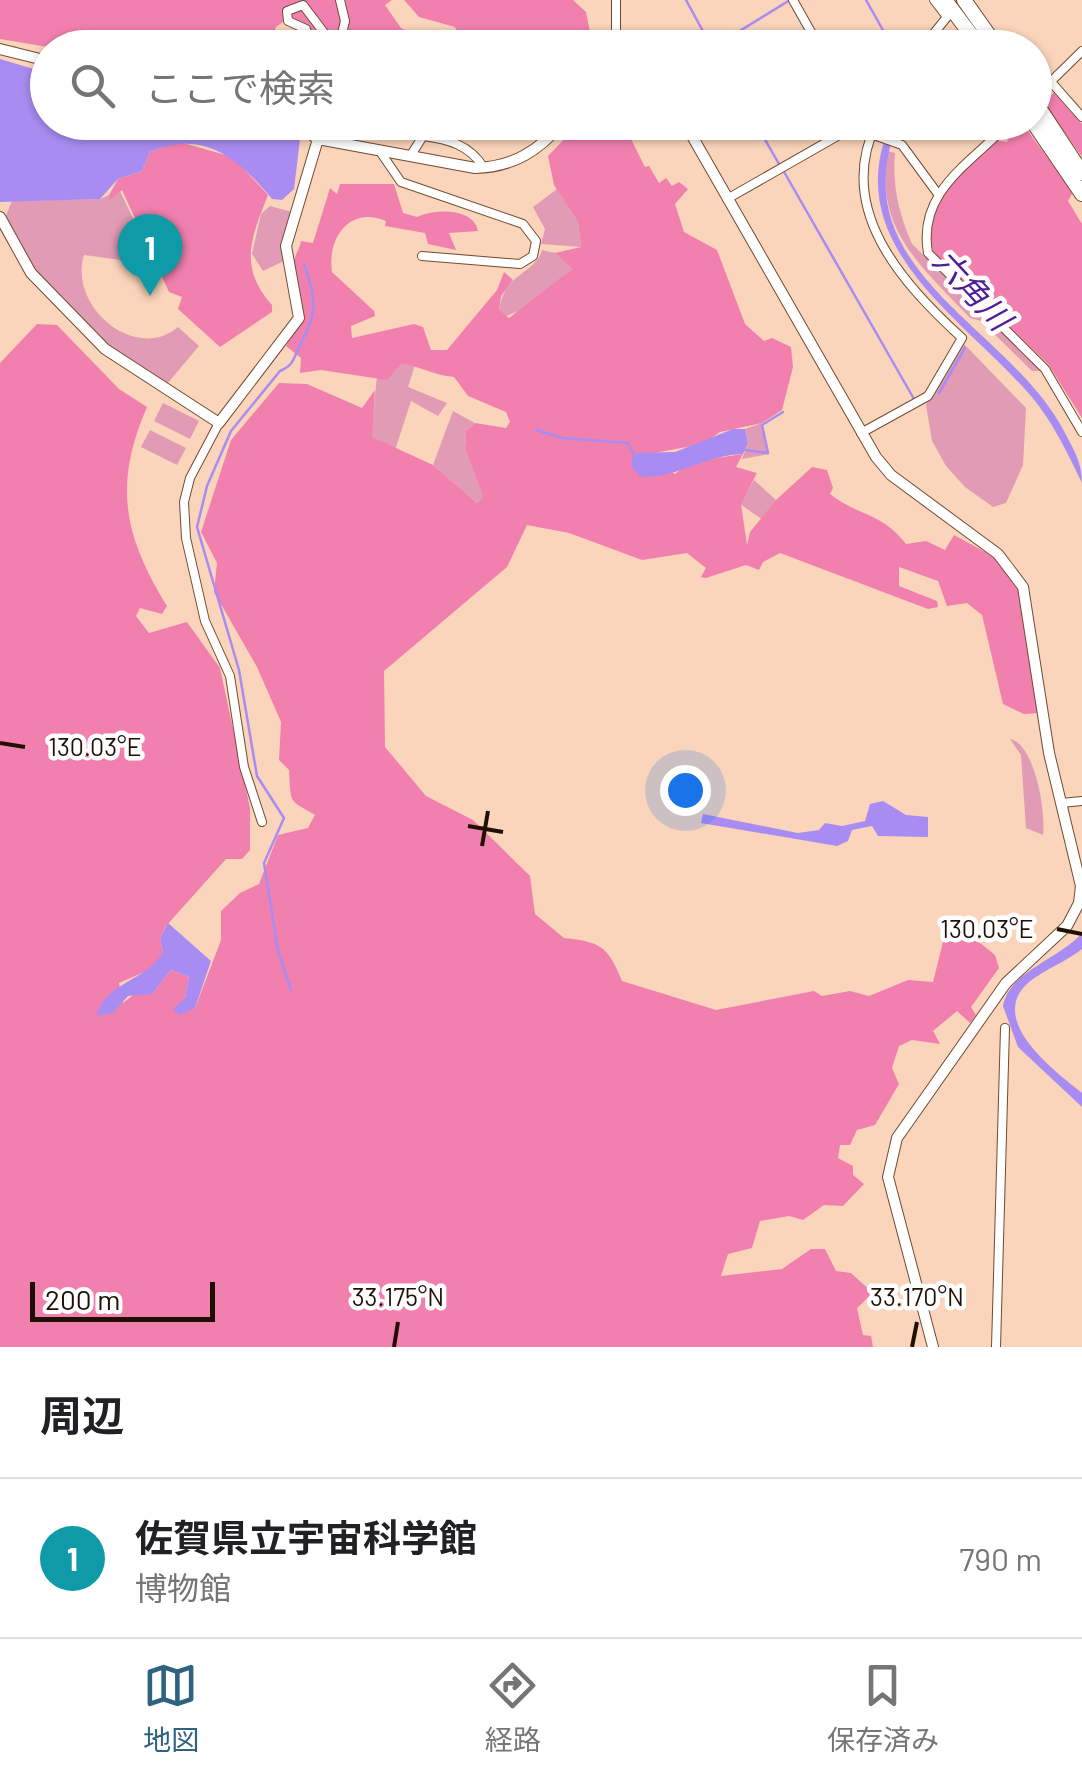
<!DOCTYPE html>
<html lang="ja">
<meta charset="utf-8">
<style>
:root{--surface:#fff;--page:#f2f2f2;--text:#202124;--muted:#757577;--line:#e0e0e0;--accent:#2e627e}
body{margin:0;font-family:Barlow,"Noto Sans JP",sans-serif;background:var(--page);color:var(--text)}
.scale{position:absolute;left:30px;bottom:25px;width:185px;box-sizing:border-box;padding-left:10px;border:5px solid #1f0f05;border-top:0;font-size:28px;line-height:35px;white-space:nowrap;color:#1f0f05;-webkit-text-stroke:8px #fefefe;paint-order:stroke}
.you{position:absolute;left:685px;top:790px;width:35px;height:35px;margin:-25px;border:8px solid #fff;border-radius:50%;background:#1a73e8;box-shadow:0 0 0 15px #1a73e833}
.badge{display:grid;place-items:center;width:65px;height:65px;border-radius:50%;background:var(--accent);color:#fff;font-size:32px;font-weight:700}
.pin{position:absolute;translate:-50% -82px;filter:drop-shadow(0 2px 5px #0008)}
.pin::after{content:'';position:absolute;top:52px;width:35px;height:30px;background:inherit;clip-path:polygon(0 0,100% 0,50% 100%)}
.list{margin:0;padding:0;list-style:none}
h2{display:flex;justify-content:space-between;align-items:center;height:130px;margin:0;padding:0 40px;font-size:42px}
h2 small{font-size:32px;font-weight:400;color:var(--muted)}
.list li{display:grid;grid-template-columns:65px 1fr auto;gap:30px;align-items:center;box-sizing:border-box;height:160px;padding:0 40px;border-top:2px solid var(--line)}
.list b{display:block;font-size:38px;white-space:nowrap}
.list p{margin:0;font-size:32px;white-space:nowrap;color:var(--muted)}
.list em{font-size:32px;font-style:normal;color:var(--muted)}
.icon{flex:none;width:55px;height:55px;fill:none;stroke:currentColor;stroke-width:2;stroke-linecap:round;stroke-linejoin:round}
.map{position:relative;flex:none;width:1082px;height:1347px;overflow:hidden}
.search{position:absolute;background:var(--surface);box-shadow:0 2px 8px #0004;left:30px;right:30px;top:30px;height:110px;display:flex;align-items:center;gap:25px;box-sizing:border-box;padding:0 35px;border-radius:55px;color:var(--muted);font-size:38px}
.sheet{height:290px;background:var(--surface)}
nav{display:flex;justify-content:space-around;align-items:center;box-sizing:border-box;height:140px;border-top:2px solid var(--line);background:var(--surface);font-size:28px;color:var(--muted)}
nav a{display:grid;justify-items:center;gap:5px}
nav .on{color:var(--accent)}
.map>svg:first-child{display:block}
.green{fill:#e29bb5}
.forest{fill:#f280af}
.water{fill:#a88cf2}
.lines{fill:none;stroke-linecap:round;stroke-linejoin:round}
.stream{stroke:#a88cf2;stroke-width:2.5}
.street-casing{stroke:#724b2f;stroke-width:10}
.secondary-casing{stroke:#724b2f;stroke-width:12}
.highway-casing{stroke:#724b2f;stroke-width:16}
.street{stroke:#fff;stroke-width:8}
.secondary{stroke:#fff;stroke-width:10}
.highway{stroke:#fff;stroke-width:14}
.ticks{fill:none;stroke:#1f0f05;stroke-width:4}
.labels{text-anchor:middle;stroke-width:9;stroke-linejoin:round;paint-order:stroke}
.water-label{font-size:32px;font-style:italic;fill:#4e1c94;stroke:#fefefe}
.ticks-label{font-size:25px;text-anchor:middle;fill:#1f0f05;stroke:#fefefe;stroke-width:9;stroke-linejoin:round;paint-order:stroke}
</style>
<div class="map">
<svg width="1082" height="1347" viewBox="0 0 1082 1347">
<rect width="100%" height="100%" fill="#fad4bb"/>
<path class="green" d="M887,151L895,153C892,186 899,214 912,244L1043,371H1032L981,321L970,318C921,266 875,230 887,151Z
M557,189L578,222L581,247L541,244L545,229L533,207Z
M120,191L149,252L144,263L84,255C68,307 136,363 178,327L199,346L167,384C120,355 68,319 34,274C22,258 15,236 5,218L12,201L100,199L109,195L111,199Z
M270,206L292,212L286,260L263,271L252,254L261,214Z
M542,250L555,253L572,269L526,308L504,317L499,310C505,271 535,275 542,250Z
M963,343L1026,408L1023,465L1006,503L993,507L965,487L946,466L932,441L926,405Z
M401,364L415,365L408,387L447,403L438,416L411,401L395,450L371,437L377,376Z
M163,403L199,421L190,439L154,421Z
M453,411L475,423L466,431L465,449L483,497L477,503L433,465Z
M762,423L769,454L742,459L748,443L745,429Z
M150,430L186,448L177,465L141,447Z
M754,480L776,500L763,520L740,504Z
M1010,739C1035,744 1046,812 1043,835L1026,828L1021,755Z"/>
<path class="forest" d="M0,0H392L385,5L401,28L437,47H312L311,43L305,45L301,26L291,16L276,27L269,47H48L0,39Z
M404,0H573L586,12L593,47H465L455,27L419,17Z
M1054,93L1082,124V157L1043,102Z
M580,123H623L645,167L649,166L659,183L666,178L672,186L679,182L688,189L675,204L684,232L717,250L745,324L764,341L772,338L791,347L793,367L782,410L762,423L720,432L703,444L643,455L675,474L691,462L743,454L736,467L757,473L741,504L747,545L750,532L776,500L812,467L827,470L833,488L830,494C860,517 881,512 906,544L926,541L945,550L954,535C973,546 998,556 1011,575C1035,612 1033,671 1039,713L1024,714L1003,704L982,615L967,603L947,606L938,581L899,567V586L937,601L938,607L928,609L780,553L763,562L759,570L746,565L706,578L701,577L706,568L687,553L642,560L569,533L527,525L507,567L384,671L385,747L426,796L473,820L530,876L535,914L564,938C599,942 608,945 622,981L716,1010L814,991L822,996L850,991L869,996L908,980L933,982L949,918L995,955L999,968L971,1007L976,1015L970,1023L957,1011L933,1031L940,1044L912,1040L899,1046L892,1068L899,1084L875,1125L857,1130L850,1145H840L838,1158L853,1166V1175L864,1184L843,1206L824,1205L803,1220L789,1216L760,1221L752,1248L728,1254L721,1276L782,1269L811,1249H825L836,1271L851,1273L873,1293L857,1308L863,1335L871,1336L873,1347H0V363L37,324L57,325L119,389L147,407C113,485 124,536 167,606L162,614L140,608L136,616L149,633L187,622L220,668L250,808V850L242,859H226L166,926L160,938L163,952L154,968L119,983L123,1003L136,993L152,994L171,970L189,977L185,998L195,1008L221,940V911L240,893L259,884L278,835L308,828L315,815C289,799 291,806 289,770L279,760L281,722L257,667L214,592L217,563L201,532L231,440L279,383L307,384L362,408L375,390L372,437L433,465L477,503L483,497L465,449L466,431L475,423L506,428L510,422L506,412L468,396L454,377C433,375 420,366 401,364L387,380L321,370L300,373L301,358L286,346C318,297 291,302 294,262C294,257 300,248 301,241L313,243L330,188L337,194L340,184H394L403,213L417,217C436,208 474,208 478,231L449,233L456,250L428,244L425,233L385,226L386,221C351,206 327,236 332,272L374,311L375,316L351,326L352,338L414,324L423,327L431,350H447L497,290L504,272L513,280L501,296L499,310L509,318L572,269L555,253L581,247L578,222L554,185L548,156Z
M1022,123L1073,192L1068,201L1082,224V418L1048,364L936,259C914,207 962,174 994,140L1007,142L1014,126Z
M176,141L233,157L268,195C251,238 238,267 272,305V312L220,347L178,309L182,297L169,292L122,190L110,200L109,195L118,179L142,171L150,152Z"/>
<path class="water" d="M0,59L47,73L48,122L270,123L300,139L294,189L282,200L272,199C238,158 203,129 150,152L142,171L118,179L100,199L0,202Z
M891,123H898C838,271 1010,325 1065,433C1074,450 1082,463 1082,483C1067,452 1053,422 1031,396C963,317 837,245 891,123Z
M733,429H745L748,443L743,454C706,455 678,478 641,477L631,466L633,453L675,452Z
M883,801L906,815L928,817V837L878,836L872,826L852,830L848,841L837,846L701,823L703,814L798,833L819,830L825,823L842,826L865,821L870,804Z
M168,923L211,961L195,1008L179,1015L173,1009L185,998L189,977L171,970L152,994L128,996L113,1013L96,1016C108,980 146,982 163,952L160,938Z
M1082,933V949C1066,962 1045,969 1029,982C985,1020 1056,1072 1082,1093V1107L1018,1047L1003,1006C1009,971 1060,959 1082,933Z"/>
<g class="lines">
<path class="stream" d="M686,0L711,46
M866,0L893,48
M712,48L790,0
M755,122L779,164
M783,170L914,399
M939,393L965,348
M536,430L563,438L628,443L633,453
M745,450L768,453L762,425L783,412
M291,990L278,951L264,863L284,818L257,776L239,670L197,527L207,486L231,431L280,371C294,365 293,359 299,347C318,310 317,304 304,264"/>
<defs>
<path id="street" d="M616,0V48
M793,0L820,48
M310,48L306,29L288,21L287,11L303,5L328,38L340,42L345,21L340,0
M922,48L947,17L934,0
M1052,83L1082,117
M1034,98L1082,51
M863,122L871,134L902,145L938,194
M1010,122C973,162 917,190 928,253L1045,369L1082,432
M318,139L326,122
M379,150L401,182L523,224L536,241L533,256L520,264L422,256
M411,155L423,136C448,139 470,145 484,168
M727,199L862,122
M219,423L190,478L184,502L186,538L205,621L230,676L244,767L262,822
M861,433L928,396L962,338C902,283 834,209 877,122
M1061,803L1082,801
M996,1347L1005,1028"/>
<path id="secondary" d="M0,49L48,61
M292,122L318,139L475,168C513,167 539,151 563,122
M684,122L876,457L891,475L998,554L1023,587L1049,753L1081,886L1079,903L1067,926L1006,983L897,1138L888,1177L933,1347
M0,217L31,273L105,349L219,423L299,318L286,246L318,139"/>
<path id="highway" d="M945,0L981,48
M964,0L998,48
M1034,100L1082,173
M1033,122L1082,194"/>
</defs>
<use href="#street" class="street-casing"/>
<use href="#secondary" class="secondary-casing"/>
<use href="#highway" class="highway-casing"/>
<use href="#street" class="street"/>
<use href="#secondary" class="secondary"/>
<use href="#highway" class="highway"/>
</g>
<path class="ticks" d="M0,743L25,747M468,826L503,832M482,846L488,811M1057,929L1082,934M394,1347L398,1322M912,1347L917,1322"/>
<g class="labels">
<g class="water-label">
<text transform="translate(972 290) rotate(47)" y="11">六角川</text>
</g>
</g>
<g class="ticks-label">
<text x="95" y="756">130.03°E</text>
<text x="987" y="938">130.03°E</text>
<text x="398" y="1306">33.175°N</text>
<text x="917" y="1306">33.170°N</text>
</g>
</svg>
<div class="scale">200 m</div>
<div class="you"></div>
<div class="pin badge" style="left:150px;top:296px;background:#0f9aa8">1</div>
<div class="search"><svg class="icon" aria-label="search" viewBox="0 0 24 24"><circle cx="10" cy="10" r="6"/><path d="M15 15l6 6"/></svg>ここで検索</div>
</div>
<section class="sheet">
<h2>周辺<small></small></h2>
<ul class="list">
<li><span class="badge" style="background:#0f9aa8">1</span><div><b>佐賀県立宇宙科学館</b><p>博物館</p></div><em>790 m</em></li>
</ul>
</section>
<nav>
<a class="on"><svg class="icon" aria-label="map" viewBox="0 0 24 24"><path d="M3 6l6-2 6 2 6-2v14l-6 2-6-2-6 2zM9 4v14M15 6v14"/></svg>地図</a>
<a><svg class="icon" aria-label="directions" viewBox="0 0 24 24"><path d="M12 3l9 9-9 9-9-9zM9 14v-3h6M13 9l2 2-2 2"/></svg>経路</a>
<a><svg class="icon" aria-label="saved" viewBox="0 0 24 24"><path d="M7 4h10v16l-5-4-5 4z"/></svg>保存済み</a>
</nav>
